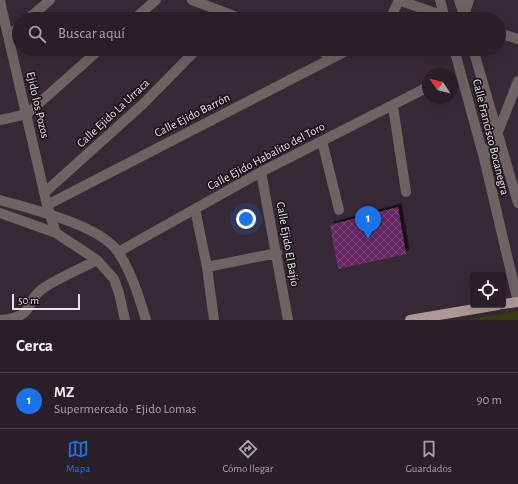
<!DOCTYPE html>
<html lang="es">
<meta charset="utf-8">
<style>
:root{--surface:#2a1f29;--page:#322731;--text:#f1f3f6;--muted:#a5a2a8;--line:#463d46;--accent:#1a73e8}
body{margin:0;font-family:"Alegreya Sans",sans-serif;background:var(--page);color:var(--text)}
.controls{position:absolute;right:12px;bottom:12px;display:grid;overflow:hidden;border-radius:4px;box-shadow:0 4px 16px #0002}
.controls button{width:36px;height:36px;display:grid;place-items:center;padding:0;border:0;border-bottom:1px solid var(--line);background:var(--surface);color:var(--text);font:20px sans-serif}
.compass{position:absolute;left:422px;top:68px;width:36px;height:36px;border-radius:50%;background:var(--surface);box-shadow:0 4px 16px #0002;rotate:305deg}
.scale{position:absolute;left:12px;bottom:10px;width:68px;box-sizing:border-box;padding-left:4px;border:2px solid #e8dee7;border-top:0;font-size:11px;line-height:14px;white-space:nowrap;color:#e8dee7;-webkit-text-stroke:3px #1b141a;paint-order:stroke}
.you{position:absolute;left:246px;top:219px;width:14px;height:14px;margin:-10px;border:3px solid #fff;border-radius:50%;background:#1a73e8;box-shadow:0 0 0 6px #1a73e833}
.badge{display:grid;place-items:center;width:26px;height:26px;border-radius:50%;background:var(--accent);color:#fff;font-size:13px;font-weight:700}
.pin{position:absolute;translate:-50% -33px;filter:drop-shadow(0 1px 2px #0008)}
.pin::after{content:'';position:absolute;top:21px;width:14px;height:12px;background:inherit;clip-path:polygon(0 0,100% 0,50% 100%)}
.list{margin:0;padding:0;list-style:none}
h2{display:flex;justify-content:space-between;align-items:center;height:52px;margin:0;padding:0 16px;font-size:17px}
h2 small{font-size:13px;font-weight:400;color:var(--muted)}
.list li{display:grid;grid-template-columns:26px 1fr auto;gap:12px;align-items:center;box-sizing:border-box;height:56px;padding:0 16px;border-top:1px solid var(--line)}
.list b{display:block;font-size:15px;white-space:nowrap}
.list p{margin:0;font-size:13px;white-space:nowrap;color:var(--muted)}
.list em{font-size:13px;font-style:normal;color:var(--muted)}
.icon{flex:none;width:22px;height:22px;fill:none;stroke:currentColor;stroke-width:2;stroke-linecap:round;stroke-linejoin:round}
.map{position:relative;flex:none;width:518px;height:320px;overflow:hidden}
.search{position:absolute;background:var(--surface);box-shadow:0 4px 16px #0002;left:12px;right:12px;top:12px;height:44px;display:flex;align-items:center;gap:10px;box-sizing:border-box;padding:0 14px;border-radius:22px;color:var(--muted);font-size:15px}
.sheet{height:108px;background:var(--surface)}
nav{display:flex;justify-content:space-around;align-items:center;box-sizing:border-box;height:56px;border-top:1px solid var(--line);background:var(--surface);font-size:11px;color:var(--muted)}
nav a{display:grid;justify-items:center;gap:2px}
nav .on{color:var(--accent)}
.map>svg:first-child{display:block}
.park{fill:#383d11}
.building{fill:url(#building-cross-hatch);filter:url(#shadow)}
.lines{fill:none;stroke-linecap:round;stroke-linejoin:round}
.minor{stroke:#6f6463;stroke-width:10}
.major{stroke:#ae9896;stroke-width:10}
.labels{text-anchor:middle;stroke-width:3.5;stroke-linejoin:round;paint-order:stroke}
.street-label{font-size:12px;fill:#e8dee7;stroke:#1b141a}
</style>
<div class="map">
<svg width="518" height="320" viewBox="0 0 518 320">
<defs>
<pattern id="building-cross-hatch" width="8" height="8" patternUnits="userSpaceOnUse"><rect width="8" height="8" fill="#672764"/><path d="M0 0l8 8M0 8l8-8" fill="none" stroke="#7d467a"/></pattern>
<filter id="shadow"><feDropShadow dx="3.5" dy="-3.5" stdDeviation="0" flood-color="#0009"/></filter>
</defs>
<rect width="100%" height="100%" fill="#382937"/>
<path class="park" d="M518,311V320H465Z"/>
<path class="building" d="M398,207L406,254L338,269L330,225Z"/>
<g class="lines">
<path class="minor" d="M192,0L242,19
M398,0L444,16
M440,0L445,19
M459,0L465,19
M0,1L47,205L56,233
M464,16L469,0
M28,19L50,0
M134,19L156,0
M390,19L399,0
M499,33L518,39
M9,36L19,27
M316,49L334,57
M454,49L484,158L518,302
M473,49L518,203
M393,107L406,192
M0,120L27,114L100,49
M322,141L339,210
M484,158L498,132L518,81
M261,172L288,320
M44,193L143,104L197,49
M0,200C31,209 100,225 118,252C132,273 139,297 146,320
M47,205L350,49
M195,209L207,267L214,320
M0,213L56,233L97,260L114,279L119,293L125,320
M118,252L261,172L428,87
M207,267L277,253
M0,320C39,316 22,302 45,287C61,277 80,269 97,260"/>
<path class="major" d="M503,304L518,302
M410,320L498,305"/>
</g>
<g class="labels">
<g class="street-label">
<text transform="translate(38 105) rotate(77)" y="4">Ejido los Pozos</text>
<text transform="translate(113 113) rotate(-43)" y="4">Calle Ejido La Urraca</text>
<text transform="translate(192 115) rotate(-27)" y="4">Calle Ejido Barrón</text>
<text transform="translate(491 137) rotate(76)" y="4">Calle Francisco Bocanegra</text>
<text transform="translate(266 156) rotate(-28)" y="4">Calle Ejido Habalito del Toro</text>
<text transform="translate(288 244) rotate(80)" y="4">Calle Ejido El Bajío</text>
</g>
</g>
</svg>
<div class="controls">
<button><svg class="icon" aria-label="locate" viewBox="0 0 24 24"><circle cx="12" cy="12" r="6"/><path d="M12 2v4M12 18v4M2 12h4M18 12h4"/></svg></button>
</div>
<svg class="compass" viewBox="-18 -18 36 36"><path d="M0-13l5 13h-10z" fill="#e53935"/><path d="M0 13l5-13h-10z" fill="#a5a2a8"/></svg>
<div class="scale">50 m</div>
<div class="you"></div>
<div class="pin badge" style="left:368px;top:239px">1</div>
<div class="search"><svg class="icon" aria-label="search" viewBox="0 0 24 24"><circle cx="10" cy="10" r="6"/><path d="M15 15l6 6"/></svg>Buscar aquí</div>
</div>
<section class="sheet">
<h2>Cerca<small></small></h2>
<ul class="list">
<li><span class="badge">1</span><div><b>MZ</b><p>Supermercado · Ejido Lomas</p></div><em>90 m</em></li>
</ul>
</section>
<nav>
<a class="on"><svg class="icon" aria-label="map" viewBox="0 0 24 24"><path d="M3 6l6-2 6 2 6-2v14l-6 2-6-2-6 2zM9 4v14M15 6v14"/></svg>Mapa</a>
<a><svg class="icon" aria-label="directions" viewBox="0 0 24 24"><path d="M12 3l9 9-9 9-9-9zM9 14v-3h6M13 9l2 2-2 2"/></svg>Cómo llegar</a>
<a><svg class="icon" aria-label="saved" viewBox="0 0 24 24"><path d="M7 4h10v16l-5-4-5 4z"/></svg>Guardados</a>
</nav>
